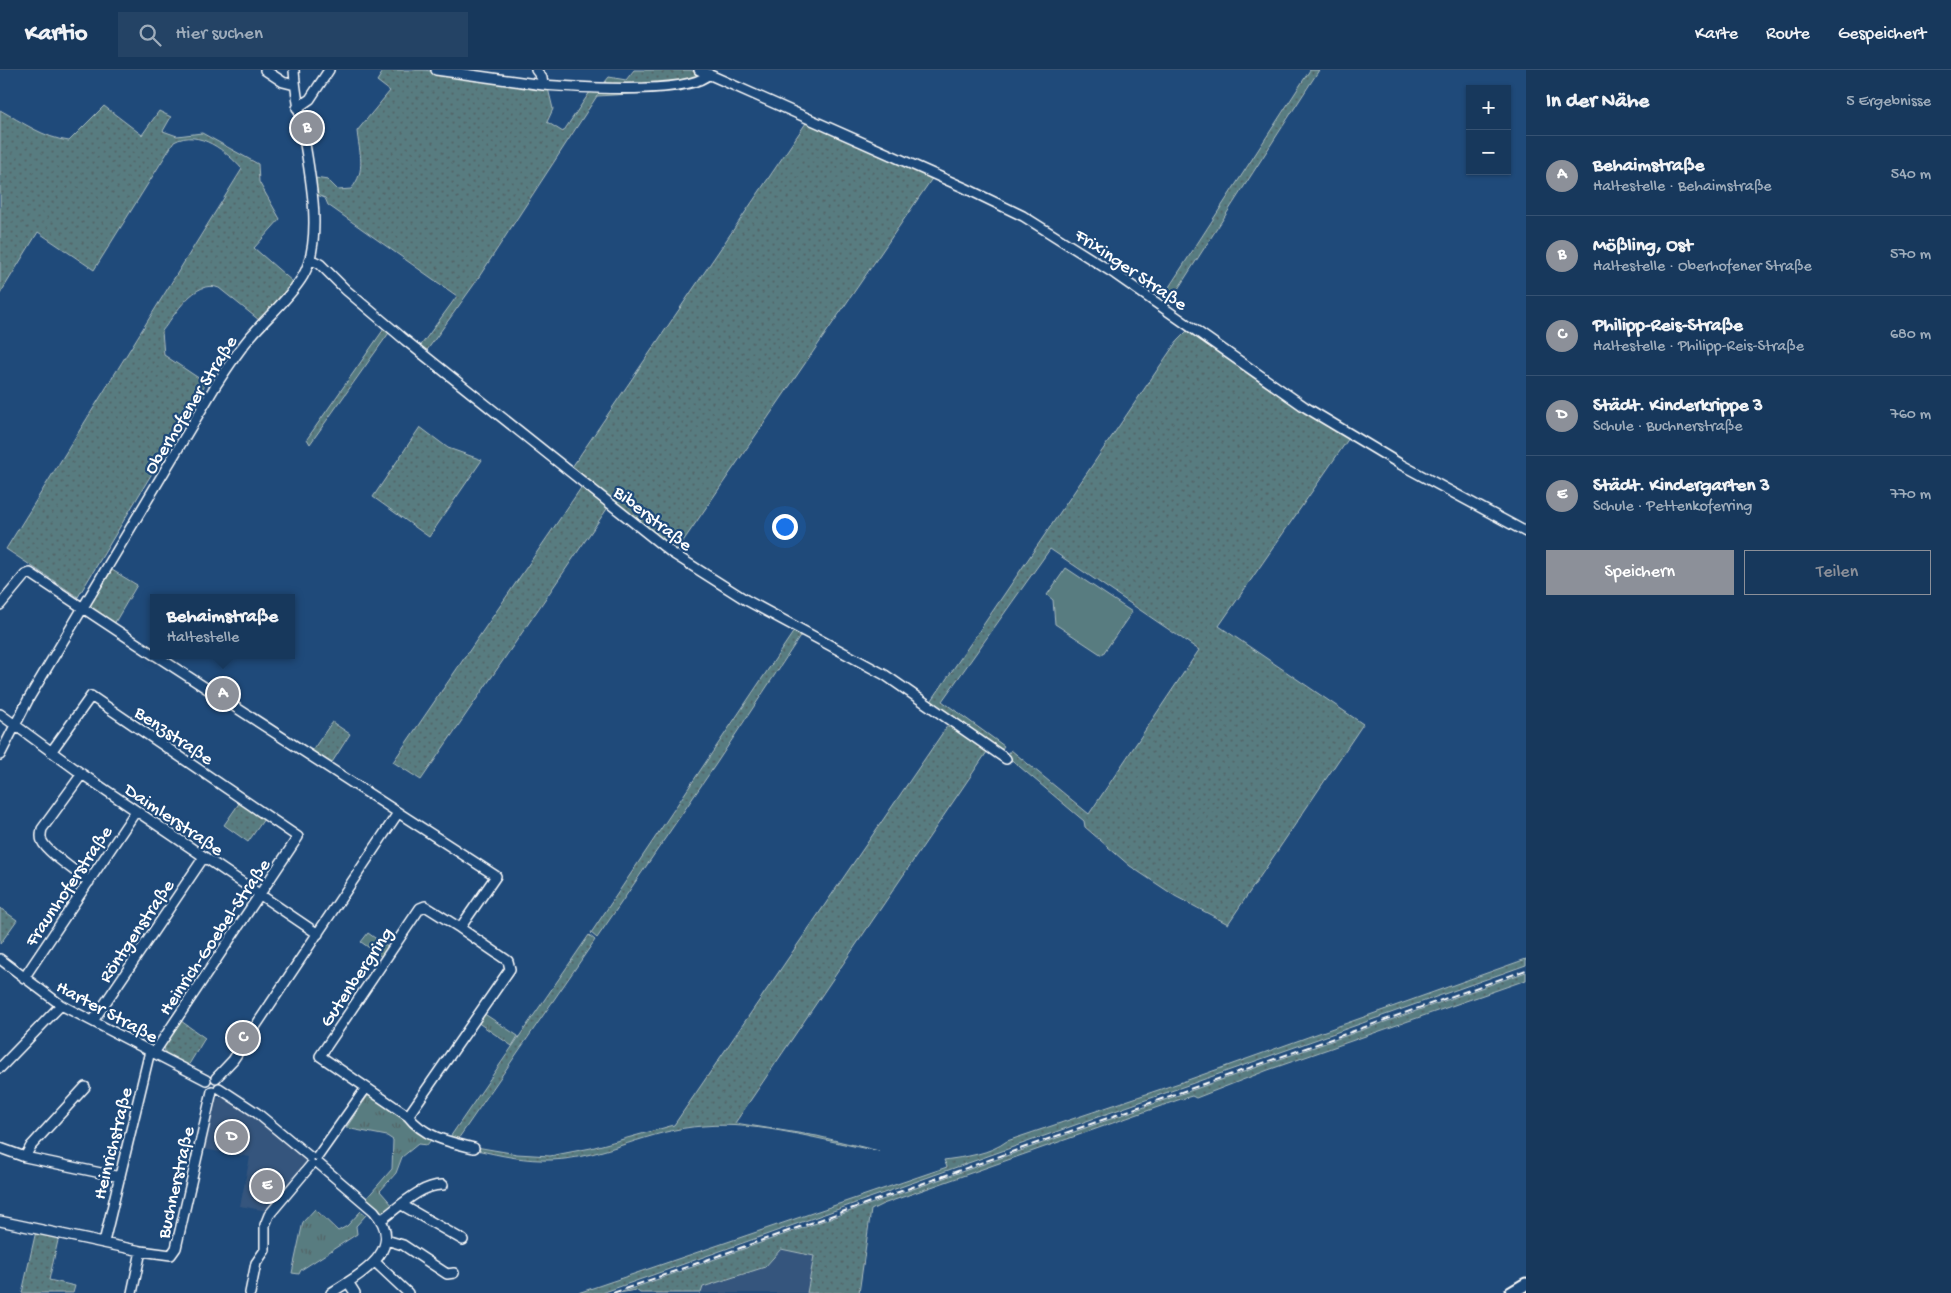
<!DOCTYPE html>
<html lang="de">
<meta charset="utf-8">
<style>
:root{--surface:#17385c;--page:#244365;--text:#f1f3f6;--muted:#9eacbb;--line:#365272;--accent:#8c9099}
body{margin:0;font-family:"Gochi Hand",sans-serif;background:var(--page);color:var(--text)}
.controls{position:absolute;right:15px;top:15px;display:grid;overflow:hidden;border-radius:0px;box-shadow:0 1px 4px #0004}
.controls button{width:45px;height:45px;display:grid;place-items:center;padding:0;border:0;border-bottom:1px solid var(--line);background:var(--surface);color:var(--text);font:25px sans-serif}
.you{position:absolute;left:784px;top:456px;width:18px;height:18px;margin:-12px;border:4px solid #fff;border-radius:50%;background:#1a73e8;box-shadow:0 0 0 8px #1a73e833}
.badge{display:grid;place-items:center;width:32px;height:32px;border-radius:50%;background:var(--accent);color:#fff;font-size:16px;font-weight:700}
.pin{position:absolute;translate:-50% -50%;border:2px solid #fff;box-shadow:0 1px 5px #0006}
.popup{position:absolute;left:150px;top:524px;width:145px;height:65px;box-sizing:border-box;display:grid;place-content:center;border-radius:0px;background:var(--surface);filter:drop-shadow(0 1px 4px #0005);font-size:16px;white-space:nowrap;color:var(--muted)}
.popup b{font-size:19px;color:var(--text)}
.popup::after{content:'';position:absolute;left:50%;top:100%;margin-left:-10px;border:10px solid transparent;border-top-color:var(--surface)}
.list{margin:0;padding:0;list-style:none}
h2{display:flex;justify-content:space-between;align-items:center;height:65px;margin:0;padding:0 20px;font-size:21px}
h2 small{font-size:16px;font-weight:400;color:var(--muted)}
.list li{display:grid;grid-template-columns:32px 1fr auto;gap:15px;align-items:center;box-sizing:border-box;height:80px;padding:0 20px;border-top:1px solid var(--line)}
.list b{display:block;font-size:19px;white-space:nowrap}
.list p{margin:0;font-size:16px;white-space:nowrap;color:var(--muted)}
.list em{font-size:16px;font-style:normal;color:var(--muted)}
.actions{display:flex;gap:10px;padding:15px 20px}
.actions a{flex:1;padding:11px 0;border:1px solid var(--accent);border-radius:0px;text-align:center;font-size:18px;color:var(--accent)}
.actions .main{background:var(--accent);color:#fff}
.icon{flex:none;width:28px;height:28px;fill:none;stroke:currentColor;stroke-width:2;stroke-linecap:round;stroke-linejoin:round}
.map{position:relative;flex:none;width:1526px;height:1223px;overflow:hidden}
header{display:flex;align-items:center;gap:30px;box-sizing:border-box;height:70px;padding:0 25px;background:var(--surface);border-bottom:1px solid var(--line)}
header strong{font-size:24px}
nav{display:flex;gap:28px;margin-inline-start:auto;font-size:18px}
.search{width:350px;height:45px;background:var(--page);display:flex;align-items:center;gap:12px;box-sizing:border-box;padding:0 18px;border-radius:0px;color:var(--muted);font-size:19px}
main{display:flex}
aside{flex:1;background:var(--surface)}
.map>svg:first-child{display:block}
.built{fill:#34557d}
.grass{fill:url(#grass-dots);stroke:#acbdc0}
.park{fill:url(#park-tufts);stroke:#acbdc0}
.pitch{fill:#587b80;stroke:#acbdc0}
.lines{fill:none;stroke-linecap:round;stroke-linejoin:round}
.minor-casing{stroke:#fff;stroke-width:12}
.major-casing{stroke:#fff;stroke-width:15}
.minor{stroke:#1f4a7a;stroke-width:9}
.major{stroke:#1f4a7a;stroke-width:11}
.rail{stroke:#fff;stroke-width:2;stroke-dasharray:8 4;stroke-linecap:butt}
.labels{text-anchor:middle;stroke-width:4.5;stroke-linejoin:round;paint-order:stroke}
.street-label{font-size:19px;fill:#fff;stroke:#1f4a7a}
</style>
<header>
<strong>Kartio</strong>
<div class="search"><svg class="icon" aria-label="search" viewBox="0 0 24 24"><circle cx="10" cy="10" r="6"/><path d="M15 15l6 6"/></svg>Hier suchen</div>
<nav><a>Karte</a><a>Route</a><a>Gespeichert</a></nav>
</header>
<main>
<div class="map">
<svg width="1526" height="1223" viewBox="0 0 1526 1223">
<defs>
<pattern id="grass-dots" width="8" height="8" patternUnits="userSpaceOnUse" patternTransform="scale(1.25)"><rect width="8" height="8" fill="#587b80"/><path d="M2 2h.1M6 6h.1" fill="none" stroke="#526466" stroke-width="1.8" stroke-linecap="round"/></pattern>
<pattern id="park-tufts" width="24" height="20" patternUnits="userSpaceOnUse" patternTransform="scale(1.25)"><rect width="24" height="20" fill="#587b80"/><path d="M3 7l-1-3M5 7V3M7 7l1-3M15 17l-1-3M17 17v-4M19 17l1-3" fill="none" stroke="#526466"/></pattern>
</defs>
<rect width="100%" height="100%" fill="#1f4a7a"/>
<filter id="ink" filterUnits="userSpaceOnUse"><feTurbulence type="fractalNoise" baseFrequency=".02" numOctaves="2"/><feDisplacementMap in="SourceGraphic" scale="10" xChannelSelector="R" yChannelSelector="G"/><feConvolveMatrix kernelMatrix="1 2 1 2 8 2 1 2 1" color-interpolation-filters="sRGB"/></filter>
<g filter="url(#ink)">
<path class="built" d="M216,1028H230L241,1035L306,1088V1096L267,1141L240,1136L250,1087L203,1079Z
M781,1179L814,1186L807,1223H701L703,1217L765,1197Z"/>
<path class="grass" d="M384,0H424L548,18L553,39L547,52L563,62L590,22L693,15L681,21L597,26L473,216L425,283L419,278L457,226L328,135L325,128L317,125L315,108L328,110L338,120L351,119C367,101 359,82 357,61L390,21L377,11Z
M634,0H691L696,3V6L691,10L601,17L609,7L626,10Z
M1310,0H1319L1167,236L1160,231Z
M104,36L142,65L159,41L171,47L163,61L177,66L202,63L258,94L259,112L280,149L254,178L293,212L259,250L219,218C195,208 175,245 162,261L164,285L206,313L78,527L6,479L242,99C227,82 199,58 174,72L94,200L38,162L0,224V40C22,52 44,68 69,71Z
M808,50L933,107L675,483L570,400Z
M386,256L391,260L310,374L307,369Z
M1188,260L1297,337L1349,368L1219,556L1363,654L1228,854L1175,826L1130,796L1085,757L1084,751L1007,686L1011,680L1089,744L1199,580L1050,479L942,631L1004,676L1001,680L930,633L1177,271Z
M420,357L448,378L482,390L429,467L373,427Z
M583,415L609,436L421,710L393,692Z
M112,500L137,515L114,554L89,537Z
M796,558L803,562L716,694L597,868L591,863Z
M332,652L350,664L331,694L312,681Z
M950,652L989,679L735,1053L817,1066L879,1081C822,1071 762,1051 703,1056C651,1059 604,1088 552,1090C526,1091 502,1086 477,1080L476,1077L517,1084L550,1086L591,1078L674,1055Z
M240,732L264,749L248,772L224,755Z
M0,838L17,850L0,874Z
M589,865L595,870L456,1072L448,1070Z
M1526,889V895L602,1223H578L947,1097L944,1090C965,1087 990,1084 1007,1071L1185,1011Z
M1526,902V910L1268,1000L1196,1028L1192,1026L1178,1030L883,1134L871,1140L859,1223H807L814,1186L781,1179L765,1197L703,1217L701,1223H640L636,1220L619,1223Z
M181,951L205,968L188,996L165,983L164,975Z
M36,1161L59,1166L49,1210L75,1216L73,1223H22Z"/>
<path class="park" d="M368,863L389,878L382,887L361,872Z
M483,943L518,966L512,976L477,952Z
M369,1024L431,1070L427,1075L418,1074L402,1087L396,1103L380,1121L394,1137L381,1147L365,1130L392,1099L393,1070L387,1066L346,1058Z
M315,1139L338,1161L347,1156L361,1141L366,1145L356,1156L357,1164L301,1200L299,1204L292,1203L303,1152Z"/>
<path class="pitch" d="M1066,498L1132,542L1102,585L1055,554L1053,530L1047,525Z"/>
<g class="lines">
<defs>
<path id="minor" d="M265,0L283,12L295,15
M436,0L543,15
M536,0L542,8L543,15C574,17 688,26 709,4
M699,0L965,118L1023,146L1115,204L1305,337L1400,394L1526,462
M297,38L310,29L329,0
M310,189L320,194L346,220L405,270L672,483L746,530L885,605L1006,689
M0,535L25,505L30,503L154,585
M155,585L496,806L460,858L425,836L420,838L320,986L408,1046L510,899L508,891L460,858
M0,644L82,704L318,864
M51,682L91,626L298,767L154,983
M0,685L29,628L216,315C227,298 238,281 251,266C268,246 290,228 303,206C331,157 297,56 294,0
M82,704L42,759C41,763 40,767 42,771C47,783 78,802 89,812
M0,889L61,935L206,1010
M24,908L136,741
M93,951L204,787
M0,998L61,935
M216,1008L233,990L398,743
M219,1018L257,1043L310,1087
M408,1046C424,1067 449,1072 474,1078
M0,1078L25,1087L120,1107
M318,1086L366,1018
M25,1087L31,1076L85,1017
M319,1094L374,1141C408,1180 360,1204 331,1223
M402,1135L463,1170
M381,1150C398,1138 421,1114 443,1115
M0,1151L141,1181L171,1185L176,1178L212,1021
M386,1170L403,1175L447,1204L454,1203
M104,1172L150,981
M375,1192L408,1223
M348,1212L355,1223
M132,1223L141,1181
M250,1223L256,1193L265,1180V1155L269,1145L311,1095"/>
<path id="major" d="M1511,1223L1526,1214"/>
</defs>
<use href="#minor" class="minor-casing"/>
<use href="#major" class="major-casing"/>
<use href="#minor" class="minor"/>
<use href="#major" class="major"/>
<path class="rail" d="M613,1223L1526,900"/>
</g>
</g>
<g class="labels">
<g class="street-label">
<text transform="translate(1132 198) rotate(34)" y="7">Frixinger Straße</text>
<text transform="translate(189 334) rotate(-58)" y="7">Oberhofener Straße</text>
<text transform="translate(654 447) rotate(38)" y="7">Biberstraße</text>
<text transform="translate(175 664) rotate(34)" y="7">Benzstraße</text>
<text transform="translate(175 748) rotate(34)" y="7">Daimlerstraße</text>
<text transform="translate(67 815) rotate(-56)" y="7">Fraunhoferstraße</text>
<text transform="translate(135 860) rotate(-56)" y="7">Röntgenstraße</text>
<text transform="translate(213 866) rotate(-56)" y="7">Heinrich-Goebel-Straße</text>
<text transform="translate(355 906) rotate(-56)" y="7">Gutenbergring</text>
<text transform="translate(108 940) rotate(28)" y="7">Harter Straße</text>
<text transform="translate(111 1073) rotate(-76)" y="7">Heinrichstraße</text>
<text transform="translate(174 1112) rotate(-77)" y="7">Buchnerstraße</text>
</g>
</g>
</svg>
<div class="controls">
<button>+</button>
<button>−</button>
</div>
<div class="you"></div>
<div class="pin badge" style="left:223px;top:624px">A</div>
<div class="popup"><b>Behaimstraße</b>Haltestelle</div>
<div class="pin badge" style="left:307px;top:58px">B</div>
<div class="pin badge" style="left:243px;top:968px">C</div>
<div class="pin badge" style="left:232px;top:1067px">D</div>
<div class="pin badge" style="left:267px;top:1116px">E</div>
</div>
<aside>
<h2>In der Nähe<small>5 Ergebnisse</small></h2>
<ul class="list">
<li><span class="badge">A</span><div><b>Behaimstraße</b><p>Haltestelle · Behaimstraße</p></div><em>540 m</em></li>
<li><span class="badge">B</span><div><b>Mößling, Ost</b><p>Haltestelle · Oberhofener Straße</p></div><em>570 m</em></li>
<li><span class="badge">C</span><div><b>Philipp-Reis-Straße</b><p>Haltestelle · Philipp-Reis-Straße</p></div><em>680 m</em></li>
<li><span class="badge">D</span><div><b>Städt. Kinderkrippe 3</b><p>Schule · Buchnerstraße</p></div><em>760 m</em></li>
<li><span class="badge">E</span><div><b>Städt. Kindergarten 3</b><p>Schule · Pettenkoferring</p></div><em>770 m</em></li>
</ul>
<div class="actions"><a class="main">Speichern</a><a>Teilen</a></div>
</aside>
</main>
